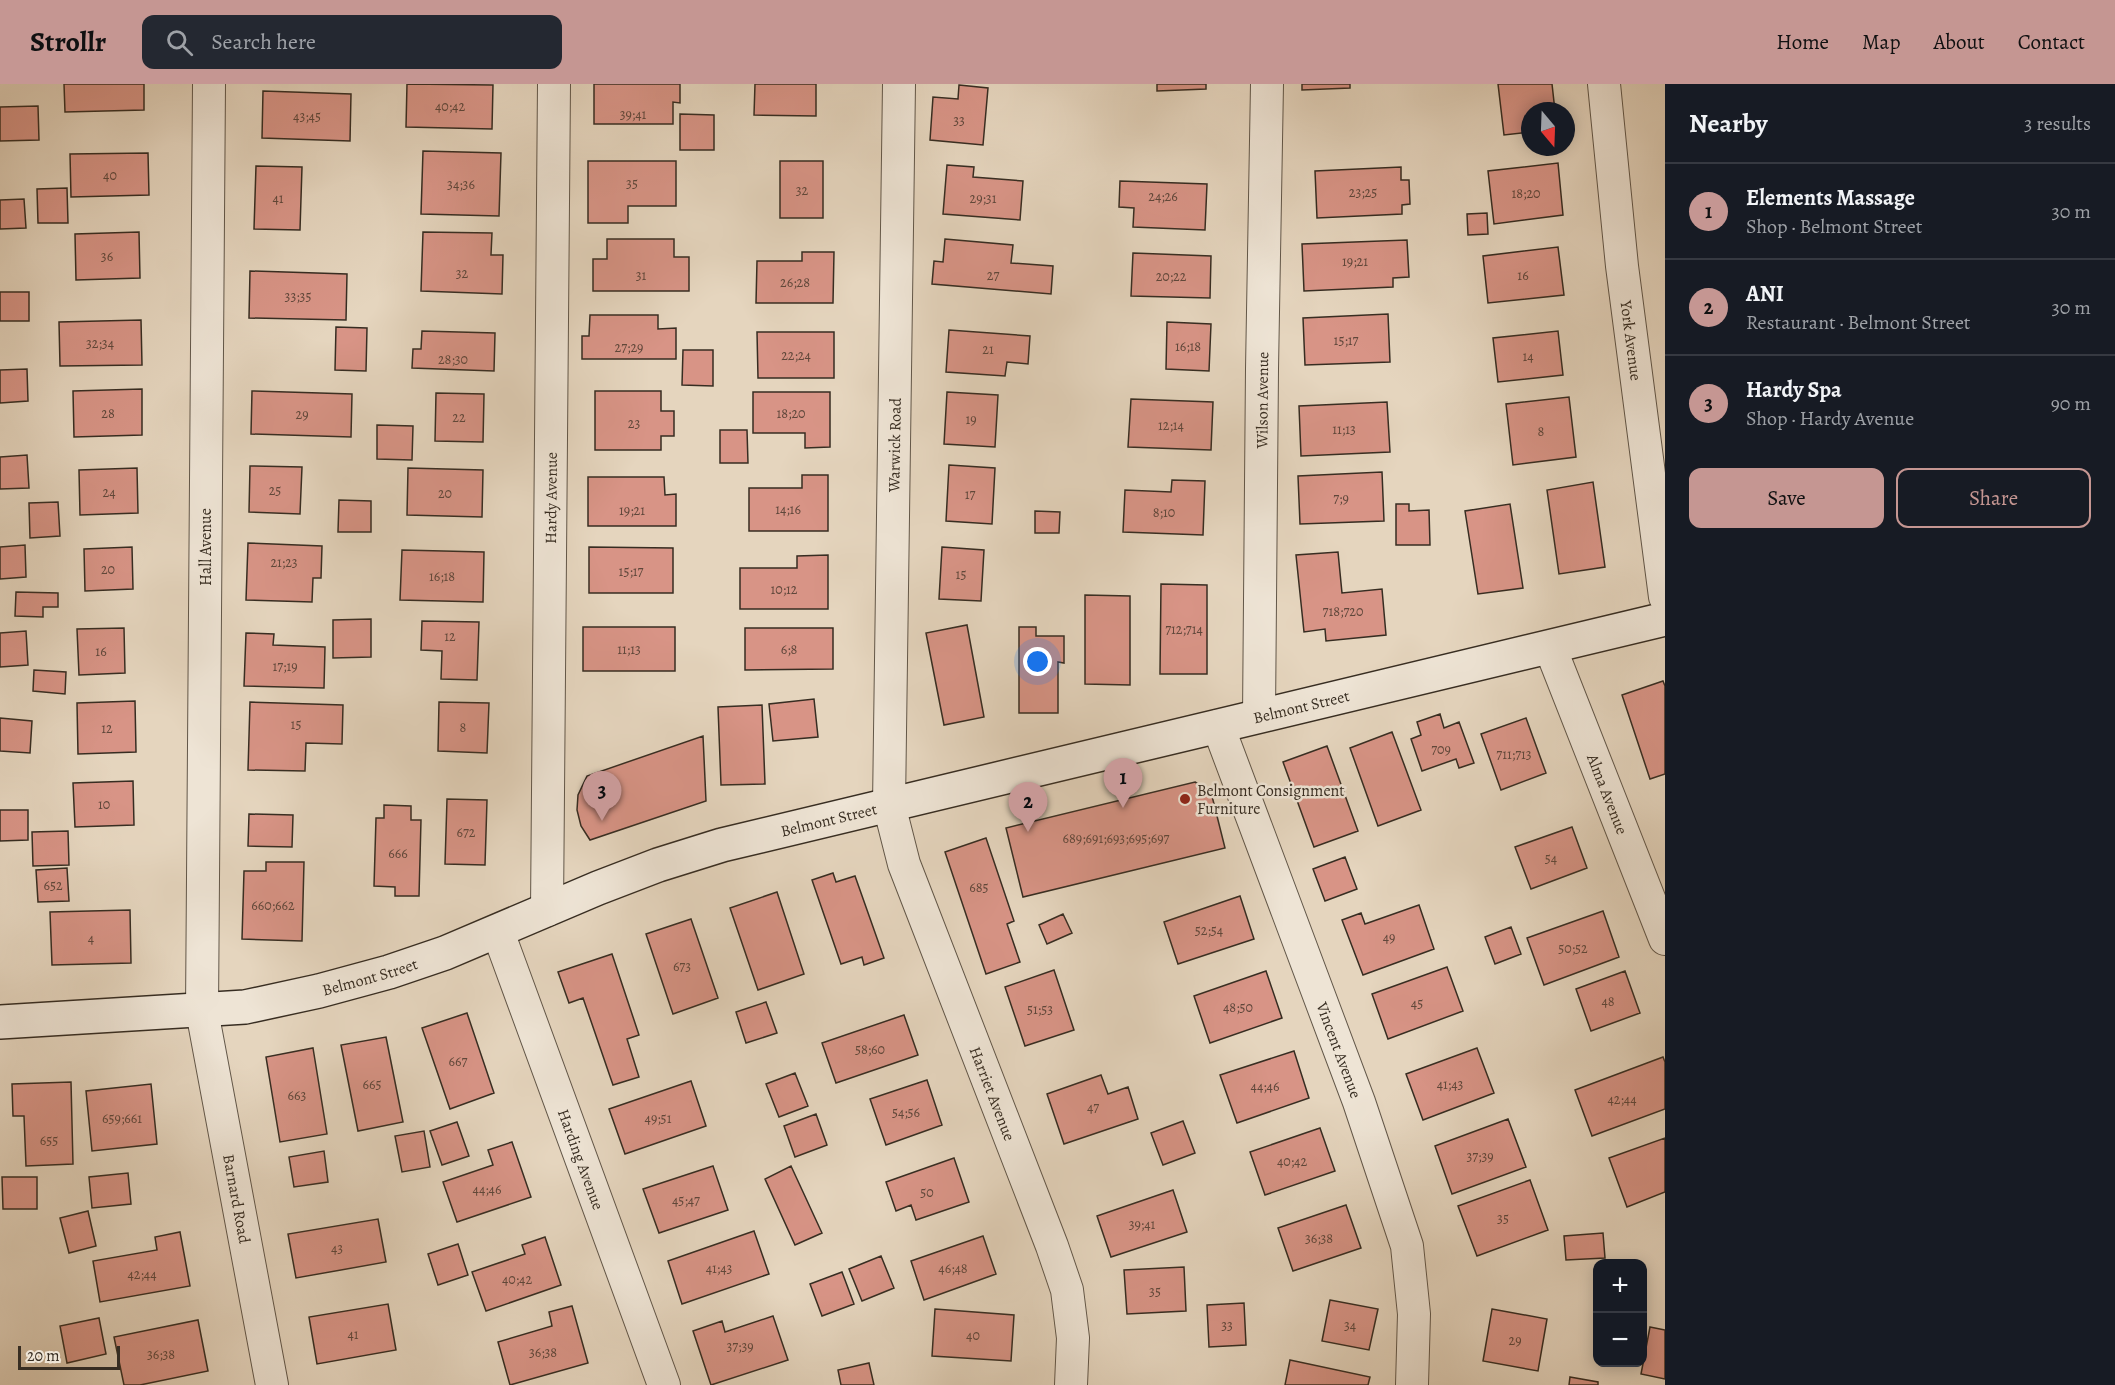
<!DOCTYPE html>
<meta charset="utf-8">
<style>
:root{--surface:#171b24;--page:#242831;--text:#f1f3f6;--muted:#9ea1a6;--line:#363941;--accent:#c59692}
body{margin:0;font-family:Alegreya,serif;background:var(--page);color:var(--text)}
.controls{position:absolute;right:18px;bottom:18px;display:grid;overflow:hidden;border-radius:12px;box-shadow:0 3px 15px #0003}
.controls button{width:54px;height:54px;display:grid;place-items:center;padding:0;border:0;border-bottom:2px solid var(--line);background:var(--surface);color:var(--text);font:30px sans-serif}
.compass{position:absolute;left:1521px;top:18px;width:54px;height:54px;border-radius:50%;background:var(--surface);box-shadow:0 3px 15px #0003;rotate:161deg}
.scale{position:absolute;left:18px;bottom:15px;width:102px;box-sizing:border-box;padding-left:6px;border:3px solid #372d22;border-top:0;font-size:16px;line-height:21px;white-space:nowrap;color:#372d22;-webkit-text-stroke:4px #eee4d5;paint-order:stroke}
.you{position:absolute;left:1038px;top:578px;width:21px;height:21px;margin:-15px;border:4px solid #fff;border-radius:50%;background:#1a73e8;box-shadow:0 0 0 9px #1a73e833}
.badge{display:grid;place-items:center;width:39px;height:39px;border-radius:50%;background:var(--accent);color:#111;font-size:20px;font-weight:700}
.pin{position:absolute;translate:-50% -50px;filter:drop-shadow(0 2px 3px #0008)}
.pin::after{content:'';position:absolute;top:32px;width:21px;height:18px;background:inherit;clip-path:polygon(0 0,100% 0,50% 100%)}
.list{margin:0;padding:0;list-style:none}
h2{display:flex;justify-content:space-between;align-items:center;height:78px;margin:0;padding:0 24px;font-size:26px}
h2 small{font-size:20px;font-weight:400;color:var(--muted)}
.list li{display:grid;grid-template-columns:39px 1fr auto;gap:18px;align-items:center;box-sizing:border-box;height:96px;padding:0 24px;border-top:2px solid var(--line)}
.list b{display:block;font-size:22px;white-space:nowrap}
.list p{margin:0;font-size:20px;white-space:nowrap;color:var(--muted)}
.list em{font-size:20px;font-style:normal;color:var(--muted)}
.actions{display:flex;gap:12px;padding:18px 24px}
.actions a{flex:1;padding:14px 0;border:2px solid var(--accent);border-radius:12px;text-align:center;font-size:21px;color:var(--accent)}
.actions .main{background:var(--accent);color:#111}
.icon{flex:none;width:33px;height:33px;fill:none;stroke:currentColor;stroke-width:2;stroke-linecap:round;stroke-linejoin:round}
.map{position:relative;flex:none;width:1665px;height:1301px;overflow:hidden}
header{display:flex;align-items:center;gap:36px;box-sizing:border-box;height:84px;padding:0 30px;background:var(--accent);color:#111}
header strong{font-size:28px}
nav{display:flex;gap:33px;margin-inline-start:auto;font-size:21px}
.search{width:420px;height:54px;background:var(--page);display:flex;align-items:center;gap:15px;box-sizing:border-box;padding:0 21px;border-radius:12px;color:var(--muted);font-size:22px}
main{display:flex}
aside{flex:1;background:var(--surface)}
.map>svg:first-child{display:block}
.building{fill:#d89486;stroke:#372d22;stroke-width:1.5}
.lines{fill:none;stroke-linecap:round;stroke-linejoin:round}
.street-casing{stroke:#625749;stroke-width:34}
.secondary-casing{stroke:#372d22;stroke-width:36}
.street{stroke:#eee4d5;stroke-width:32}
.secondary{stroke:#eee4d5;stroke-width:33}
.poi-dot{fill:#8f2418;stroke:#eee4d5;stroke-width:2}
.labels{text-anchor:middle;stroke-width:5;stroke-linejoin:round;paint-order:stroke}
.number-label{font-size:14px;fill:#5f473b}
.street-label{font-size:16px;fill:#372d22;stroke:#eee4d5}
.poi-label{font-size:16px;fill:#372d22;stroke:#eee4d5;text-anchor:start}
</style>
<header>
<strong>Strollr</strong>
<div class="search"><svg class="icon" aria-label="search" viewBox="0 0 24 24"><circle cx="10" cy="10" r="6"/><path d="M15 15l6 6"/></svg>Search here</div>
<nav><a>Home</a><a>Map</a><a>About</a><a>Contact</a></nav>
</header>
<main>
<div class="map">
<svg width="1665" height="1301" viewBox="0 0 1665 1301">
<rect width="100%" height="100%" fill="#e5d5be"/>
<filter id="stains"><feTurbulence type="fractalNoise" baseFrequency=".00333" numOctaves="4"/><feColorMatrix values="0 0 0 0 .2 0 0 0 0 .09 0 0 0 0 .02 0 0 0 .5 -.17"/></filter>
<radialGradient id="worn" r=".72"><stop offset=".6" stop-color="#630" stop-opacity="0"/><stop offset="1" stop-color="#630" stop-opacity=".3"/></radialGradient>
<path class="building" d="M64,0H144V26L65,28Z
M407,0L493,1L492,45L406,43Z
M594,0H680V19L673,18V40H594Z
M755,0H816V32L754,31Z
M1157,0H1206V5L1157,7Z
M1302,0H1350V4L1302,6Z
M1498,0H1552L1555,27H1530V48L1504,51Z
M959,1L988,4L983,61L930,56L933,13L958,15Z
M263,7L351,10L350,57L262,54Z
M38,22L39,56L0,57V23Z
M680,30L714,31V66H680Z
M423,67L501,69L499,132L421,130Z
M148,69L149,111L71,113L70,70Z
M588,77H676V122H628V139H588Z
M780,77H823V134H780Z
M1558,79L1563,131L1494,140L1488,87Z
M947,81L974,83L973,93L1023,97L1020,136L943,130Z
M256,82L302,83L300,146L254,145Z
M1401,83V96H1409L1410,120L1402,121V130L1317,134L1315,87Z
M1120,97L1207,100L1205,146L1133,143L1134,124L1119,123Z
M67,104L68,139H38L37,105Z
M24,115L26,144L0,145V116Z
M1487,129L1488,150L1468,151L1467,130Z
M139,148L140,194L76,196L75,150Z
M423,148L492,149L491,171H503L502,210L421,207Z
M607,155H674V173H689V207H593V175H607Z
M945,155L1013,161L1011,179L1053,182L1051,210L932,200L934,177L943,178Z
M1407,156L1409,193L1393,194V203L1304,207L1302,160Z
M1558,163L1564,211L1488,219L1483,172Z
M802,168H834L833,219H756L757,177H802Z
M1133,169L1211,172L1210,214L1131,212Z
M250,187L347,190L346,236L249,234Z
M0,208H29V237H0Z
M1388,230L1390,278L1305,281L1303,234Z
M590,231H658V245L676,244V275H582V252H589Z
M141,236L142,281L60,282L59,238Z
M1167,238L1211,240L1209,287L1166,285Z
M336,243L367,244L366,287L335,286Z
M949,246L1030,252L1028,280L1007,278L1005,292L946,288Z
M422,247L495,249L494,287L412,284L413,265H421Z
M1558,247L1563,291L1498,298L1493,254Z
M757,248H834V294H758Z
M683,266H713V302L682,301Z
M27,285L28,317L0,319V286Z
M142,305V351L74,353L73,307Z
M252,307L352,310L351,353L251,350Z
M595,307H661V327H674V352H661V366H595Z
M753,308H830V363L805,364V349H753Z
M947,308L998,311L995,363L944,360Z
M436,309L484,310L483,358L435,357Z
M1569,313L1576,373L1513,381L1506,320Z
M1131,315L1213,318L1211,366L1128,363Z
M1387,318L1390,368L1301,372L1299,322Z
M377,341L413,342L412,376L377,375Z
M720,346H747L748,379H720Z
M27,371L29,404L0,405V373Z
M949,381L995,384L992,440L946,437Z
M250,382L302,383L300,430L249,428Z
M137,384L138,429L80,431L79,386Z
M408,384L483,386L482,433L407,431Z
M1382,388L1384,437L1300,440L1298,392Z
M802,391H828V447H749V404H802Z
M588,393H664L665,411L676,410V442H588Z
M1172,396L1205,397L1203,451L1123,448L1125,406L1171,408Z
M1593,398L1605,483L1559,490L1547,406Z
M339,416L371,417V448H338Z
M58,418L60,452L30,454L29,419Z
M1396,420H1409V427L1429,426L1430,461H1396Z
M1510,420L1523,504L1478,510L1465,427Z
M1035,427L1060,428L1059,449H1035Z
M248,459L322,462L321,494H313L312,518L246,516Z
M25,461L26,493L0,495V463Z
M132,463L133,505L85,507L84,465Z
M589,463L673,464V509H589Z
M942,463L984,466L981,517L939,515Z
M402,466L484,468L483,518L400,516Z
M1338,468L1342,509L1382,505L1386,551L1326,557L1325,545L1304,548L1296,471Z
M828,471V525H740V484H797V472Z
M1161,500L1207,501V590H1160Z
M16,508L58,509V523H43V533L15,532Z
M1085,511L1130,512V601L1085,600Z
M371,535V573L333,574V536Z
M422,537L479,538L477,596L441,595L442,567L421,566Z
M967,541L984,633L944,641L926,549Z
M583,543H675V587H583Z
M1019,543H1036V552H1064V579L1058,578V629H1019Z
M124,544L125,589L79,591L77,545Z
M745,544H833V585L745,586Z
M26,547L28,581L0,583V549Z
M246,549L274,550L273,561L325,563L324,604L244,602Z
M34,586L66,588L65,610L33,607Z
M1663,597L1665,602V690L1650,695L1622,611Z
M814,615L818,653L773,657L769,620Z
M135,617L136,668L78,670L77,619Z
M250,618L343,621L342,660L306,659L305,687L248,686Z
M439,618L489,619L487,669L438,667Z
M762,621L765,700L721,701L718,623Z
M1440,630L1444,644L1459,638L1474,679L1459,684L1456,675L1422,687L1411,655L1421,651L1417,638Z
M0,634L32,637L30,669L0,667Z
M1526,634L1546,689L1501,706L1481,650Z
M1392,648L1421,726L1378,742L1350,664Z
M703,652L706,717L590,756L581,742L577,726L578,711L587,692Z
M1327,662L1358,747L1314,763L1283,678Z
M133,697L134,741L75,743L73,699Z
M1195,698L1211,708L1225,764L1023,813L1006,744Z
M447,715L487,716L485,781L445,780Z
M384,721L411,722V736H421L419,812H395V803L374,802L376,734H384Z
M0,726H28V756L0,757Z
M249,730L293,731L292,763L248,762Z
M1572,743L1587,784L1531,805L1515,763Z
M68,747L69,781L33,782L32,748Z
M986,754L1014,837L1007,840L1020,878L986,890L945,768Z
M1345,773L1357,805L1325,817L1313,785Z
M266,778H304L302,857L242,855L244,787H266Z
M67,784L69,817L38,818L36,786Z
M833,789L836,798L855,792L884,874L864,881L862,873L841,880L812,796Z
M777,808L804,890L758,906L730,824Z
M1240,812L1254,855L1178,880L1164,838Z
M1419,821L1434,865L1363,891L1342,836L1361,829L1365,840Z
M130,826L131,879L52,881L50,828Z
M1603,827L1619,873L1544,901L1527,854Z
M1063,830L1072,849L1047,860L1039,841Z
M691,835L718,914L673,930L646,850Z
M1511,843L1521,870L1495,880L1485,853Z
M612,870L639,951L627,955L639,993L613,1001L583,914L569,919L558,888Z
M1447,883L1463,927L1388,955L1372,910Z
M1054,886L1074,946L1025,962L1005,903Z
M1266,887L1282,934L1210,959L1194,912Z
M1625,887L1640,929L1591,947L1576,905Z
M766,918L777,949L746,959L736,928Z
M467,929L494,1009L450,1025L422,944Z
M904,931L918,971L836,999L822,959Z
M386,953L403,1038L358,1047L341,961Z
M313,964L327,1050L280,1058L266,973Z
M1477,964L1494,1009L1423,1036L1406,990Z
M1294,967L1309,1014L1237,1039L1220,991Z
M1663,973L1665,978V1025L1592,1052L1575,1006Z
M795,989L808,1022L779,1033L766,1000Z
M1101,991L1108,1010L1128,1003L1138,1035L1064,1060L1047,1010Z
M927,996L942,1041L886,1061L870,1015Z
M691,997L706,1042L625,1070L609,1025Z
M71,998L73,1080L26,1082L24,1032H13L12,1000Z
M151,1000L157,1060L92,1067L86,1007Z
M816,1030L827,1061L795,1073L784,1042Z
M1508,1035L1526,1083L1452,1110L1435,1062Z
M1183,1037L1195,1069L1163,1081L1151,1049Z
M457,1038L469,1072L442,1081L430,1047Z
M1320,1044L1335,1087L1265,1111L1250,1068Z
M424,1047L430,1083L402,1088L395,1052Z
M1665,1054V1108L1627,1123L1609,1074Z
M512,1058L531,1113L457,1138L443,1098L493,1081L488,1066Z
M324,1067L328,1098L294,1103L289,1073Z
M954,1074L969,1118L916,1136L911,1121L896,1127L886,1098Z
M713,1082L728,1126L659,1149L643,1105Z
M791,1082L822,1149L795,1161L765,1095Z
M128,1089L131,1120L92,1124L89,1093Z
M2,1093H37V1125H3Z
M1530,1096L1548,1146L1477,1172L1458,1122Z
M1173,1106L1187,1148L1111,1173L1097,1132Z
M1346,1121L1361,1164L1293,1187L1278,1144Z
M88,1127L96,1162L69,1169L60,1134Z
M378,1135L386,1178L296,1194L288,1150Z
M754,1147L769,1190L682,1220L668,1177Z
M180,1148L190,1202L100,1218L93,1177L157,1166L155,1153Z
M1603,1149L1605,1174L1566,1176L1564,1152Z
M983,1152L996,1190L924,1216L911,1177Z
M545,1153L561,1201L486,1227L472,1188L525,1170L522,1161Z
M458,1160L468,1191L438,1201L428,1170Z
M881,1172L894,1204L862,1217L849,1185Z
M1184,1183L1186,1227L1127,1230L1124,1186Z
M842,1188L854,1220L822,1232L810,1200Z
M1330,1216L1378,1225L1369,1266L1322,1257Z
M1244,1219L1246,1261L1209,1263L1207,1221Z
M388,1220L396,1266L317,1280L309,1233Z
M572,1222L588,1279L510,1301L498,1258L552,1242L549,1228Z
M935,1225L1014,1231L1011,1277L932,1272Z
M1492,1225L1547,1235L1538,1287L1483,1277Z
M773,1232L788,1276L711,1301L693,1247L722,1237L725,1248Z
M99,1234L106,1270L67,1279L60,1242Z
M198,1236L208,1287L140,1301H124L114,1253Z
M1650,1243L1665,1246V1295L1641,1290Z
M1290,1276L1370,1293L1368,1301H1285Z
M869,1279L874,1301H841L838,1286Z
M1570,1293L1598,1298V1301H1569Z"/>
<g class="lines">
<defs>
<g id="street">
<path id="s1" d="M209,0L202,927L272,1301"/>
<path id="s2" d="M899,0L889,721L904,780L1052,1162L1067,1206L1073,1254L1071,1301"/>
<path id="s3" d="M1604,0L1622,182L1665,513"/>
<path id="s4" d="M1550,563L1665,855"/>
<path id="s5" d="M1259,632L1262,285L1267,0"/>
<path id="s6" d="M1218,642L1359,1018L1407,1162L1414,1230L1412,1301"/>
<path id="s7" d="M547,826L554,0"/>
<path id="s8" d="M498,848L664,1301"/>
</g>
<g id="secondary">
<path id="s9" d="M0,938L245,923L319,907L389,888L445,869L598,804L658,781L722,761L1665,535"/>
</g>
</defs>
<use href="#street" class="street-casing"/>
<use href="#secondary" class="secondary-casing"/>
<use href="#street" class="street"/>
<use href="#secondary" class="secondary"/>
</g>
<circle class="poi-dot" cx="1185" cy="715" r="6"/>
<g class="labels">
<g class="number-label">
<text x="450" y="27">40;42</text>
<text x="633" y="35">39;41</text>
<text x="307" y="37">43;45</text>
<text x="959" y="41">33</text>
<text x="110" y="96">40</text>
<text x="632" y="104">35</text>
<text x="461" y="105">34;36</text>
<text x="802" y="111">32</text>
<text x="1363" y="113">23;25</text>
<text x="1526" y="114">18;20</text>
<text x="1163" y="117">24;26</text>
<text x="278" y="119">41</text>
<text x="983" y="119">29;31</text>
<text x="107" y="177">36</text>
<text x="1355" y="182">19;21</text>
<text x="462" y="194">32</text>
<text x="641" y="196">31</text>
<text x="993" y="196">27</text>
<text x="1523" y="196">16</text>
<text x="1171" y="197">20;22</text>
<text x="795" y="203">26;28</text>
<text x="298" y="217">33;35</text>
<text x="1346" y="261">15;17</text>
<text x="100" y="264">32;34</text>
<text x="1188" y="267">16;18</text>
<text x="629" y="268">27;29</text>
<text x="988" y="270">21</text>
<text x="796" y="276">22;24</text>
<text x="1528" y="277">14</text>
<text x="453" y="280">28;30</text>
<text x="108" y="334">28</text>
<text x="791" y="334">18;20</text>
<text x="302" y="335">29</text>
<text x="459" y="338">22</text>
<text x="971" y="340">19</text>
<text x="634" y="344">23</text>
<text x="1171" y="346">12;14</text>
<text x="1344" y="350">11;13</text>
<text x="1541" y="352">8</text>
<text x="275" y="411">25</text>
<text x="109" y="413">24</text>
<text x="445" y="414">20</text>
<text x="970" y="415">17</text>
<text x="1341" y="419">7;9</text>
<text x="788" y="430">14;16</text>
<text x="632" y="431">19;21</text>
<text x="1164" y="433">8;10</text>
<text x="284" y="483">21;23</text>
<text x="108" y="490">20</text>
<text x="631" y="492">15;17</text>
<text x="961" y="495">15</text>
<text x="442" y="497">16;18</text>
<text x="784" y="510">10;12</text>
<text x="1343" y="532">718;720</text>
<text x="1184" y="550">712;714</text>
<text x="450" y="557">12</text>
<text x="629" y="570">11;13</text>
<text x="789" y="570">6;8</text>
<text x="101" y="572">16</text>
<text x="285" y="587">17;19</text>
<text x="296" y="645">15</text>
<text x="463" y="648">8</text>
<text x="107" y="649">12</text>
<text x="1441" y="670">709</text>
<text x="1514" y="675">711;713</text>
<text x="104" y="725">10</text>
<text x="466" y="753">672</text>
<text x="1116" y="759">689;691;693;695;697</text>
<text x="398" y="774">666</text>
<text x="1551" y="779">54</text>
<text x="53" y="806">652</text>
<text x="979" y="808">685</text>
<text x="273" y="826">660;662</text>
<text x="1209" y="851">52;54</text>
<text x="1389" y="858">49</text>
<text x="91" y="859">4</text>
<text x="1573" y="869">50;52</text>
<text x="682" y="887">673</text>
<text x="1608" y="922">48</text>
<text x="1417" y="924">45</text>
<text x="1238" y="928">48;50</text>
<text x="1040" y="930">51;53</text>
<text x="870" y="970">58;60</text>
<text x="458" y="982">667</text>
<text x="372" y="1005">665</text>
<text x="1450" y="1005">41;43</text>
<text x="1265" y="1007">44;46</text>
<text x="297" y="1016">663</text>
<text x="1622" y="1020">42;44</text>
<text x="1093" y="1028">47</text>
<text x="906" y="1033">54;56</text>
<text x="122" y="1039">659;661</text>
<text x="658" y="1039">49;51</text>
<text x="49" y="1061">655</text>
<text x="1480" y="1077">37;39</text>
<text x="1292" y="1082">40;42</text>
<text x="487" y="1110">44;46</text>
<text x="927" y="1113">50</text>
<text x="686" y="1121">45;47</text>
<text x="1503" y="1139">35</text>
<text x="1142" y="1145">39;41</text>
<text x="1319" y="1159">36;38</text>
<text x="337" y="1169">43</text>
<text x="719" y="1189">41;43</text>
<text x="953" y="1189">46;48</text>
<text x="142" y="1195">42;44</text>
<text x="517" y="1200">40;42</text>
<text x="1155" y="1212">35</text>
<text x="1227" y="1246">33</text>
<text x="1350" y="1246">34</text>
<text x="353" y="1255">41</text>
<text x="973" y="1256">40</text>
<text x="1515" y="1261">29</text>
<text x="740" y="1267">37;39</text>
<text x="543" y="1273">36;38</text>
<text x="161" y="1275">36;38</text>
</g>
<g class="street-label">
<text dy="6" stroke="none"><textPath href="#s3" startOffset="258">York Avenue</textPath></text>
<text dy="6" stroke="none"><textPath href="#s5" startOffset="316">Wilson Avenue</textPath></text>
<text transform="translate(894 361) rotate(-89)" y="6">Warwick Road</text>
<text dy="6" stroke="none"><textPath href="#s7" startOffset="412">Hardy Avenue</textPath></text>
<text transform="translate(205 463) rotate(-90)" y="6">Hall Avenue</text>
<text dy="6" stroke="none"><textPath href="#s9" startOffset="1346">Belmont Street</textPath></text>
<text dy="6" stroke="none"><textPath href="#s4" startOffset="158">Alma Avenue</textPath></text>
<text dy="6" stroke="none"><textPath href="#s9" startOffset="860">Belmont Street</textPath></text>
<text dy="6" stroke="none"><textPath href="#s9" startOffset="374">Belmont Street</textPath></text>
<text dy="6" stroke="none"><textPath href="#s6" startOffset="346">Vincent Avenue</textPath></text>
<text dy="6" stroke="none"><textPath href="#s2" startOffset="1028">Harriet Avenue</textPath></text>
<text dy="6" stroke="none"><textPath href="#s8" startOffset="242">Harding Avenue</textPath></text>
<text dy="6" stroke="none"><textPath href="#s1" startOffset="1118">Barnard Road</textPath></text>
</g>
<g class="poi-label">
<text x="1197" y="712">Belmont Consignment<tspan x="1197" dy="18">Furniture</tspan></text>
</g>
</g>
<rect width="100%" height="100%" filter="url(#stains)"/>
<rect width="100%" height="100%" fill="url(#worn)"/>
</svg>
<div class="controls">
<button>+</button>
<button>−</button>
</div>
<svg class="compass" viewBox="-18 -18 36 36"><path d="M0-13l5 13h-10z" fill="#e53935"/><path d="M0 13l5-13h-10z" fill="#9ea1a6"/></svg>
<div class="scale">20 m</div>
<div class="you"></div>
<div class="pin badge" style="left:1123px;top:724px">1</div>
<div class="pin badge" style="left:1028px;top:748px">2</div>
<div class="pin badge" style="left:602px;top:737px">3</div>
</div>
<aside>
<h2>Nearby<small>3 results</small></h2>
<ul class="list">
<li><span class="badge">1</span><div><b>Elements Massage</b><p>Shop · Belmont Street</p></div><em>30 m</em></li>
<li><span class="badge">2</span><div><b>ANI</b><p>Restaurant · Belmont Street</p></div><em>30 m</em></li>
<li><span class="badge">3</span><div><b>Hardy Spa</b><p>Shop · Hardy Avenue</p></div><em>90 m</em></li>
</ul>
<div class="actions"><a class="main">Save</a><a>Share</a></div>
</aside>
</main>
